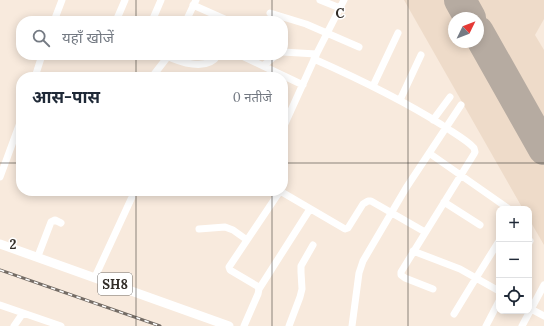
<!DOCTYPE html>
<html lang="hi">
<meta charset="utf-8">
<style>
:root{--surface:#fff;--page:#f6f6f7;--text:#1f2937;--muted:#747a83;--line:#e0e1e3}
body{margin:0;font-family:Lora,"Noto Sans Devanagari",serif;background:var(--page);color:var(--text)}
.controls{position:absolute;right:12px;bottom:12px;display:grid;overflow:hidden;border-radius:8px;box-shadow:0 2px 10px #0003}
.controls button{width:36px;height:36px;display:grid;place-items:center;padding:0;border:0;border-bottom:1px solid var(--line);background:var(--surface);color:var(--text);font:20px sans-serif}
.compass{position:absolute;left:448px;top:12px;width:36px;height:36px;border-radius:50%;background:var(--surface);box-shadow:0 2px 10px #0003;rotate:47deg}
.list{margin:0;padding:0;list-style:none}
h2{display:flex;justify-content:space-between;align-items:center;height:52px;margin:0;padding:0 16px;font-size:17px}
h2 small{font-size:13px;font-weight:400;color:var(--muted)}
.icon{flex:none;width:22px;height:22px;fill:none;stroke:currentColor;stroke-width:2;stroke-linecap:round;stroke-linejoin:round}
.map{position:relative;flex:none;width:544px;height:326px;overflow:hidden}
.search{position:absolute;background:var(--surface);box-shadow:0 2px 10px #0003;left:16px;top:16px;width:272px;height:44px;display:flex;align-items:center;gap:10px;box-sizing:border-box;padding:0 14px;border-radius:16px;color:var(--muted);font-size:15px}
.panel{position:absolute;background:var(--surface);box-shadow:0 2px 10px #0003;left:16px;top:72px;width:272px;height:124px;border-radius:16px}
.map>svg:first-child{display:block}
.built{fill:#eedbc9;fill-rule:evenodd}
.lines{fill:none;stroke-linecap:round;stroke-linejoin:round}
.runway{stroke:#b6aba1;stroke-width:32}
.minor{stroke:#fff;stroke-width:7}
.major{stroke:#fff;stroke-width:9}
.rail-casing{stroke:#746c65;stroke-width:3}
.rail{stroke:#fff;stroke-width:1.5;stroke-dasharray:4.5;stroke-linecap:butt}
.grid{fill:none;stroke:#322d28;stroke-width:1;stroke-opacity:0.55}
.labels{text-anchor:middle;stroke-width:3;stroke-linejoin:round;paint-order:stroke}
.shield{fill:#fff;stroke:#706c68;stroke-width:1}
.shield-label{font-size:13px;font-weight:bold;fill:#322d28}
.grid-label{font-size:13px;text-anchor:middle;font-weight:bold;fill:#322d28;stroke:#fff;stroke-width:3;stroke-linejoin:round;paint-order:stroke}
</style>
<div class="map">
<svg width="544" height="326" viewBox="0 0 544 326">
<rect width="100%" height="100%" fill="#f8eadd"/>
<path class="built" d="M404,0H544V19L535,35L544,50V245L529,219V209H523ZM454,18H478V42H454Z"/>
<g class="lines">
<path class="runway" d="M460,0L470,18
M478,32L544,149"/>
<path class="minor" d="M320,0L340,8
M193,5L229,21
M270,13L306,24L359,47
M54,21L62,0
M116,21L125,0
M152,21L161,0
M186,21L196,0
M283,52L316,54
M165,55C179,62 207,72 218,55
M240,55L303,85
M314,59C359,79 401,99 442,125C452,132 467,140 474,148L475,152L474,154L401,272V275L405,278L433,289
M263,66L276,55
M35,77L42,55
M152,77L169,55
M373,86L398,33
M400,100L421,55
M433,120L450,97
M283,128L317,53L344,0
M429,153L509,209
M0,177L21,120
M280,191L345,229L348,228L363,204L368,201H371L425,232
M444,202L480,225
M199,229L225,227L233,230L247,240
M529,243L530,241
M413,251L460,269L499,291
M38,256L51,222L55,220L61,223
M95,277L132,197V194L130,191
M259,289L310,209
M0,305L61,326
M529,308L544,316
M454,314L476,278L499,241
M14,326L23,313
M244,326L258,294L259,289L257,286L230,270L229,267L280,191
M289,326L300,297L302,289L301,272V266L313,245
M352,326L359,273L363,261L406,188L461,105
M486,326L499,301
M522,326L544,285"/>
<path class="major" d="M0,244L229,326"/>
<defs>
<path id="rail" d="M0,270L160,326"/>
</defs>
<use href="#rail" class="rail-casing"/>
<use href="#rail" class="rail"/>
</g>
<path class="grid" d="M136,0V21M272,0V21M408,0V326M136,55V77M272,55V77M0,163H21M283,163H544M136,191V326M272,191V326"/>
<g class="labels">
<rect class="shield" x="98" y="273" width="34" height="22" rx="3"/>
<g class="shield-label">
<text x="115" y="289">SH8</text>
</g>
</g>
<g class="grid-label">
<text x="340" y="18">C</text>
<text x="13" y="249">2</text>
</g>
</svg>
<div class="controls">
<button>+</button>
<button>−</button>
<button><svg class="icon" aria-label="locate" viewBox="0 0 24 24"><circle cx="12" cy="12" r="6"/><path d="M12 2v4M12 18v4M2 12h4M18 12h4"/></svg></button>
</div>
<svg class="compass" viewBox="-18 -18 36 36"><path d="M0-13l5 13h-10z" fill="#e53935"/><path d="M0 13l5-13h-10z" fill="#747a83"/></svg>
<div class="search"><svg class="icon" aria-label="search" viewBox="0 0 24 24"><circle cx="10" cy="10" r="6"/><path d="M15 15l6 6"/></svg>यहाँ खोजें</div>
<section class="panel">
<h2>आस-पास<small>0 नतीजे</small></h2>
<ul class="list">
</ul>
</section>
</div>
